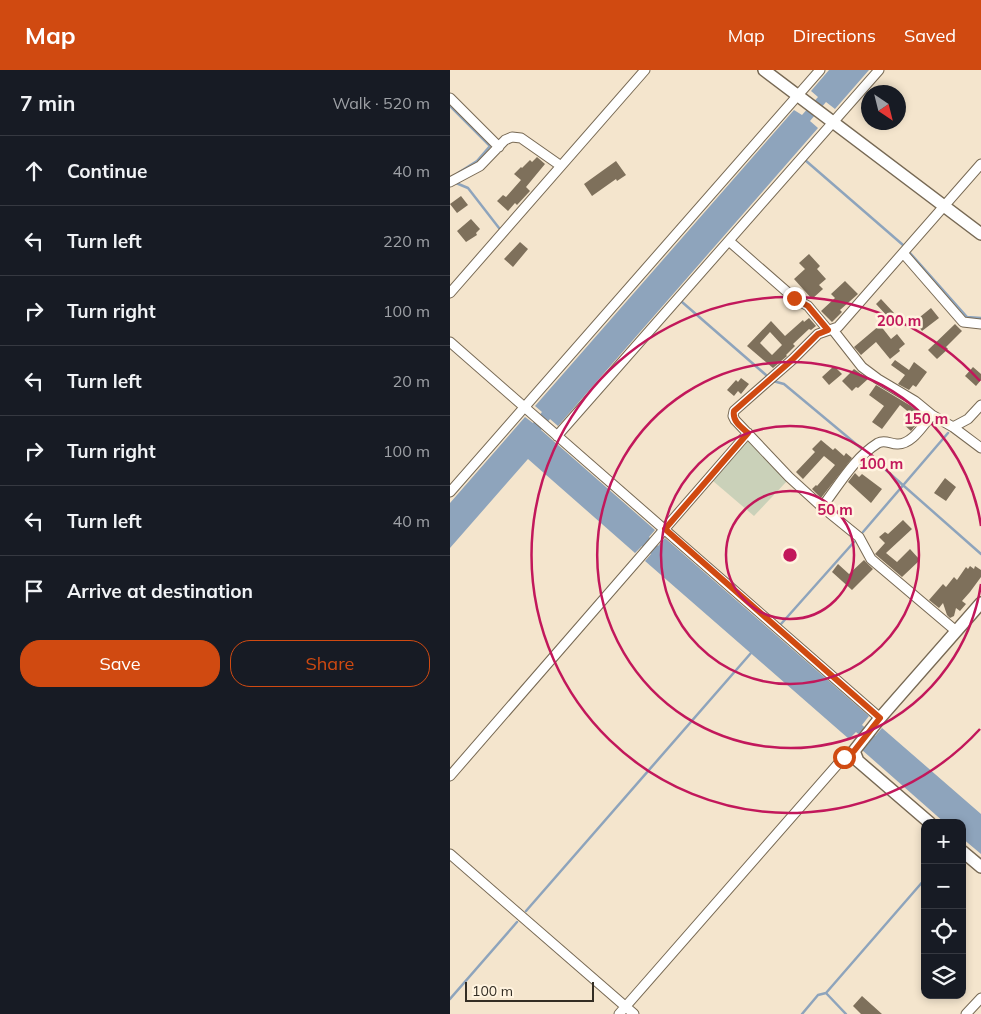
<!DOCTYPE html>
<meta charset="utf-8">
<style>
:root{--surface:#171b24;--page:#242831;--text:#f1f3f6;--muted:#9ea1a6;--line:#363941;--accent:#d04a11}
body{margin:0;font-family:Mulish,sans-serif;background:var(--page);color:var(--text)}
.controls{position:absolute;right:15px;bottom:15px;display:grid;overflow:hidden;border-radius:10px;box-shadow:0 2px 8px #0003}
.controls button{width:45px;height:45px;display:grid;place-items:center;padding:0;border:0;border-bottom:1px solid var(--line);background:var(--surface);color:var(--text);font:25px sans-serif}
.compass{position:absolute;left:411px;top:15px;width:45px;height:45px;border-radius:50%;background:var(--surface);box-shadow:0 2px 8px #0003;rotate:145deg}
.scale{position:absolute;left:15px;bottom:12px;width:129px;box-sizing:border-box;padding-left:5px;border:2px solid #332d24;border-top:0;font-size:14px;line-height:18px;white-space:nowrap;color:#332d24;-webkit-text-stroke:4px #fff3df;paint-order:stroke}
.stop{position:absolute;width:15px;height:15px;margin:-11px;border:4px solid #d04a11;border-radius:50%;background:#fff}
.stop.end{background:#d04a11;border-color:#fff;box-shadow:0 1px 5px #0008}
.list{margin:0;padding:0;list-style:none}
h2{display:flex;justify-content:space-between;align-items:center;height:65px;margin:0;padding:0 20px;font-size:21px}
h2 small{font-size:16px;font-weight:400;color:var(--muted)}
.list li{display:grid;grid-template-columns:32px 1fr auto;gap:15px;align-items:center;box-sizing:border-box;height:70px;padding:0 20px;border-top:1px solid var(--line)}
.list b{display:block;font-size:19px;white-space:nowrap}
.list em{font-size:16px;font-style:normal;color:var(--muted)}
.actions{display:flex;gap:10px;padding:15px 20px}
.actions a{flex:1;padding:11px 0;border:1px solid var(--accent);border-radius:20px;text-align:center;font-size:18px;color:var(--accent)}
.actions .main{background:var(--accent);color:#fff}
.icon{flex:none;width:28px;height:28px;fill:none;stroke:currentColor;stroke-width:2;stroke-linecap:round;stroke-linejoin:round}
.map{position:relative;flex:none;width:531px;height:944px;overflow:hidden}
header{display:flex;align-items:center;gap:30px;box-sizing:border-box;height:70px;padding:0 25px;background:var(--accent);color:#fff}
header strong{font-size:24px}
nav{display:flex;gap:28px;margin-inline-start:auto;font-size:18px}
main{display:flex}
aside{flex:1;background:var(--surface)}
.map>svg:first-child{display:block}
.green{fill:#cad1b9}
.water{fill:#8ea4bc}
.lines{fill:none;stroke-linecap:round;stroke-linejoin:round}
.stream{stroke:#8ea4bc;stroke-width:2.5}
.building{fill:#7e705b;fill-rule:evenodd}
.street-casing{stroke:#776954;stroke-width:11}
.secondary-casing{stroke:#776954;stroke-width:14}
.street{stroke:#fff;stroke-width:9}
.secondary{stroke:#fff;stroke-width:11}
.route{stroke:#d04a11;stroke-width:6}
.ring{fill:none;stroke:#c2185b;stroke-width:2.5}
.centre{fill:#c2185b;stroke:#fff3df;stroke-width:2.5}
.ring-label{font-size:15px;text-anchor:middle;font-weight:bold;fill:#c2185b;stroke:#fff3df;stroke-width:5;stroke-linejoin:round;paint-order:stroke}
</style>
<header>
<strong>Map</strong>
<nav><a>Map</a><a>Directions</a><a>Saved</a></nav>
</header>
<main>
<aside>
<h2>7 min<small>Walk · 520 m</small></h2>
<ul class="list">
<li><svg class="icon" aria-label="ahead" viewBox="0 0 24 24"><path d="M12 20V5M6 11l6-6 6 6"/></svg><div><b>Continue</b></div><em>40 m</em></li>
<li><svg class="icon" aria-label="left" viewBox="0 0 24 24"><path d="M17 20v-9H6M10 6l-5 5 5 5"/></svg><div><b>Turn left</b></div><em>220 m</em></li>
<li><svg class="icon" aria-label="right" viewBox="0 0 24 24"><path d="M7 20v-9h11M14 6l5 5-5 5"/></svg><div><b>Turn right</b></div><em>100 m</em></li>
<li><svg class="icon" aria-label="left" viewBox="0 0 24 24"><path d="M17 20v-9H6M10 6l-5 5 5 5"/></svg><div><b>Turn left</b></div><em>20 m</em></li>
<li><svg class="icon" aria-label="right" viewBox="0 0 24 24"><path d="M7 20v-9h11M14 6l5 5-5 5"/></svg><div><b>Turn right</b></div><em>100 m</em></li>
<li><svg class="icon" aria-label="left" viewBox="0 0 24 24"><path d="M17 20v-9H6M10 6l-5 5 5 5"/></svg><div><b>Turn left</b></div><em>40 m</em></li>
<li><svg class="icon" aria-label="arrive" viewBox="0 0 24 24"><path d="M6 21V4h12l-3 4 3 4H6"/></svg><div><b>Arrive at destination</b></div></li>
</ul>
<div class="actions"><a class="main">Save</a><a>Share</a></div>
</aside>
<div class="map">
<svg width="531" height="944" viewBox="0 0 531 944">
<rect width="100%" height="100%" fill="#f4e5cd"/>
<path class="green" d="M299,370L338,410L304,446L263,411Z"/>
<path class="water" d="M379,0H419L385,39L376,32L360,51L368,58L108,356L100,349L91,360L205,460L199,467L208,476L215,468L419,646L412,655L425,666L432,658L531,744V784L512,768V753H495L412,680L419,673L406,662L399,669L195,491L201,484L192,476L185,483L78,389L0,478V433L75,347L83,353L84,352L92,342L85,336L344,40L352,45L368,27L361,21Z"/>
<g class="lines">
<path class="stream" d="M0,36L40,76L27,91L8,103
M355,90L453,175
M6,113L18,118L49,158
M460,183L517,247L531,248
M232,232L316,305
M323,311L334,314L412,379
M420,386L531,484
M413,462L498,363
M331,554L404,472
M76,841L301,583
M0,929L67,852
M352,944L368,925L376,923
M396,944L376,923L475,809"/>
</g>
<path class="building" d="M87,87L95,94L76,117L80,121L67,135L65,133L58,141L47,131L53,125L56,127L71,110L64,104L71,97L72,98L80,90L82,92Z
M166,91L176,105L167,111L166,109L142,126L134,114Z
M11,126L18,135L7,143L0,134Z
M21,149L30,159L26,163L27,165L16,172L7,161Z
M70,172L78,179L63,197L54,189Z
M359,184L370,196L367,199L376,209L369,215L373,219L362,229L344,209L355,199L349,193Z
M395,211L408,224L390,240L392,242L382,252L371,241L385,228L381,224Z
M431,229L444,243L438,247L426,234Z
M481,238L489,248L472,261L465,251Z
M359,248L366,256L361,260L359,259L343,274L345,276L336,285L337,286L323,298L297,276L321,251L335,266L353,250L354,252ZM320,262L332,275L322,285L310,273Z
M505,254L512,261L496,277L498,279L487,289L478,280Z
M430,255L441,269L447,264L455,274L449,279L450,281L440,289L426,272L411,285L404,277Z
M445,290L459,300L464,292L477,302L466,317L463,315L459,320L448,314L455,305L441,295Z
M384,296L392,304L379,315L372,307Z
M523,297L531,304V310L526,316L515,306Z
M404,299L418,309L408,318L406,317L402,321L392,311Z
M291,308L299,314L291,324L288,321L284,326L277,320L286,310L288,312Z
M426,315L461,336L473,346L461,361L453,354L461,344L450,335L432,359L422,352L434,336L419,325Z
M371,370L383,380L385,378L394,386L396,383L402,388L371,428L362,419L366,415L367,416L385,395L374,386L353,409L346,402L365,382L362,379Z
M405,403L409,407L412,404L432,419L421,433L398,412Z
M495,408L506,417L496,431L484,423Z
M453,450L462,459L436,483L447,492L460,479L470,490L452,507L425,484L435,473L429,467L435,462L438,464Z
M414,490L423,499L402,520L382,502L388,494L399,504Z
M520,496L524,499L525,496L531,500V507L520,522L512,531L516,534L510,541L506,538L504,546L500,548L497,545L493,533L489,538L479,530L493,514L496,517L504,507L507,510L516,497L518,499Z
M412,926L432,944H411L403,936Z"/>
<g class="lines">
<defs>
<path id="street" d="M0,28L49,77
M0,112L30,96L55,70L62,67L71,68L111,96
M279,171L344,228L358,236L378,260
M453,183L513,252L531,254
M0,223L195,0
M383,260L412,297L428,309L465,331L482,345L503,357L531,378
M0,272L430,648
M503,357L518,349L531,335
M107,366L429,0
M0,422L370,0
M372,437C389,415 404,388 428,373C435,369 440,374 447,374C462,375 473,355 482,345
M506,561L421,489L409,467L372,437L339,407L285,350L283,346L284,341L342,290L368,264L388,257L531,94
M0,706L298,363
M0,784L184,944
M169,944L394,687L404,681
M516,944L531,928"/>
<path id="secondary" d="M314,0L531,164
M480,753L408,691L404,681L430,648L531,533
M512,781L531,797"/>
</defs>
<use href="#street" class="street-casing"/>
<use href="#secondary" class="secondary-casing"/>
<use href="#street" class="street"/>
<use href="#secondary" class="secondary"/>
</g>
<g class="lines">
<path class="route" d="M344,228L358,236L378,260L368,264L342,290L284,341C282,351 291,357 298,363L215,459L430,648L404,681L394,687"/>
</g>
<g class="ring">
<circle cx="340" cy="485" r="64"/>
<circle cx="340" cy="485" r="129"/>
<path d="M531 514A193 193 0 1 1 531 456"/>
<path d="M530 659A258 258 0 1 1 530 311"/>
</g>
<circle cx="340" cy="485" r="8" class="centre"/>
<g class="ring-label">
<text x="449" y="256">200 m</text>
<text x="476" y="354">150 m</text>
<text x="431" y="399">100 m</text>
<text x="385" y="445">50 m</text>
</g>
</svg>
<div class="controls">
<button>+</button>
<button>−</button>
<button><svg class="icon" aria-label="locate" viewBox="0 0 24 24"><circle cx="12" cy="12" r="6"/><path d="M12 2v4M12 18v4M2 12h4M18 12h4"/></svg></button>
<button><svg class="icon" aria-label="layers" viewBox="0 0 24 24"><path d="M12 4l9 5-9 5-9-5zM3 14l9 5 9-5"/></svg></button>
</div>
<svg class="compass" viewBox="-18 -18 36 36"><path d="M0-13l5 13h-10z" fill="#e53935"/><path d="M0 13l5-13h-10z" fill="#9ea1a6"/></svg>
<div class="scale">100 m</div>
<div class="stop" style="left:394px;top:687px"></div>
<div class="stop end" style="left:344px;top:228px"></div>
</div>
</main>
